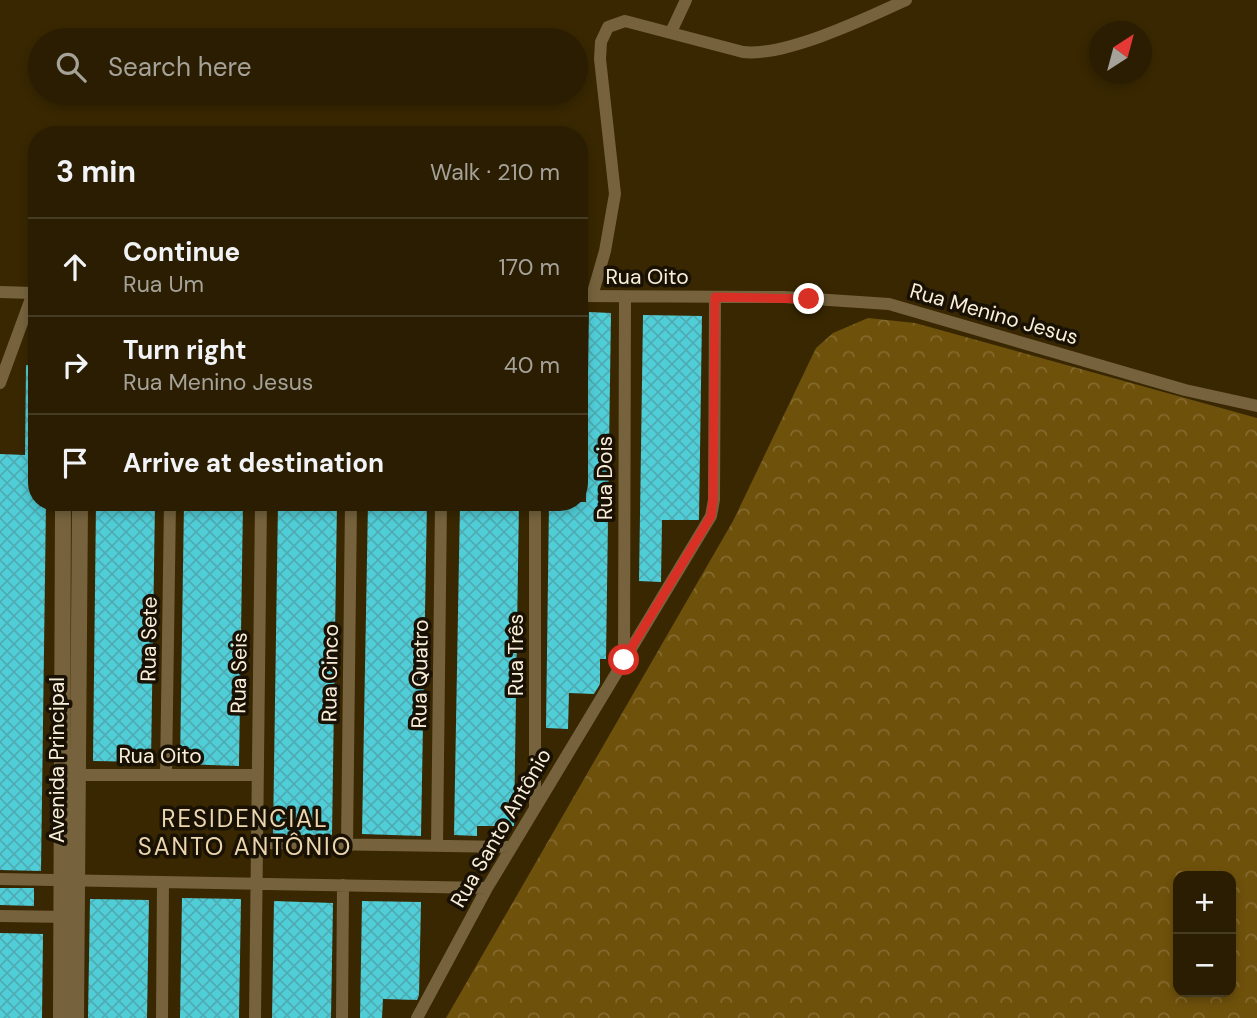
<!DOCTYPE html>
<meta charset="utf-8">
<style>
:root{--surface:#2a1d01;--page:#362a10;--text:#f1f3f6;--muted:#a5a299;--line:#463b23}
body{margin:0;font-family:"DM Sans",sans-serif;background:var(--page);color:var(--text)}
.controls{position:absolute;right:21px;bottom:21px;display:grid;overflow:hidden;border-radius:14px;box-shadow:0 4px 10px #0003}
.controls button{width:63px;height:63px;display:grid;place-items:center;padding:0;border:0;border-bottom:2px solid var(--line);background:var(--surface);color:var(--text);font:35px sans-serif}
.compass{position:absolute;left:1089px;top:21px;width:63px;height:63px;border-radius:50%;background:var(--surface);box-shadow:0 4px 10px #0003;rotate:36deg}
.stop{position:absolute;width:21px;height:21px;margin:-16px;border:5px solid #d93025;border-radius:50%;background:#fff}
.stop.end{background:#d93025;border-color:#fff;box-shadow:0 2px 7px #0008}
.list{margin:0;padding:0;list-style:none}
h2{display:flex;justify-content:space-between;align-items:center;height:91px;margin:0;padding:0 28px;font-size:30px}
h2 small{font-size:23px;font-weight:400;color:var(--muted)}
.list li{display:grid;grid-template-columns:46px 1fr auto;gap:21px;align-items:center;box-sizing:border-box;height:98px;padding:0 28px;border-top:2px solid var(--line)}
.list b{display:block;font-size:26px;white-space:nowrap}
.list p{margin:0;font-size:23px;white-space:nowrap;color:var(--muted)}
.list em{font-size:23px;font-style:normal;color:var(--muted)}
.icon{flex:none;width:38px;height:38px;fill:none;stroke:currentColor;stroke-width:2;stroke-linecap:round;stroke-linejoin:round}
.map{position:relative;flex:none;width:1257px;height:1018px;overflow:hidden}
.search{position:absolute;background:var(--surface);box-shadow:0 4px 10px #0003;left:28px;top:28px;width:560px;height:77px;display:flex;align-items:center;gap:18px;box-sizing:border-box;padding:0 24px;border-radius:38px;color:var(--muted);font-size:26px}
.panel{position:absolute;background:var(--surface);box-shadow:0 4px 10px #0003;left:28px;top:126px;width:560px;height:385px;border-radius:28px}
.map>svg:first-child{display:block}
.forest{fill:url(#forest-crowns);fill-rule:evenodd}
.building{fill:url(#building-cross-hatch)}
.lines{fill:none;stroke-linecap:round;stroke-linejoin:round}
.minor{stroke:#76633e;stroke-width:12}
.tertiary{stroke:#76633e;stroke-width:16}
.route{stroke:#d93025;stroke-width:9}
.labels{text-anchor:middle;stroke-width:7;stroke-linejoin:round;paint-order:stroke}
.street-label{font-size:21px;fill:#faefdb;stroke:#191104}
.quarter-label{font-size:24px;letter-spacing:2px;fill:#ecd6ae;stroke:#191104}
</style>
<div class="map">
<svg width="1257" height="1018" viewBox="0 0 1257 1018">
<defs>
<pattern id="forest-crowns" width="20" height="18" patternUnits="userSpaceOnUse" patternTransform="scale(1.75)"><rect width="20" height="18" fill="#6e510b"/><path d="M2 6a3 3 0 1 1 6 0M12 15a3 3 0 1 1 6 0" fill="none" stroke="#846a2e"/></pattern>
<pattern id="building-cross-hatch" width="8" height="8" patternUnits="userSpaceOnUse" patternTransform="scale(1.75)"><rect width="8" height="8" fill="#50ced8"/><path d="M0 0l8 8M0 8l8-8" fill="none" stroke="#4facb2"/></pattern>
</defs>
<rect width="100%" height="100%" fill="#382701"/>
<path class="forest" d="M868,318L915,323L1257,418V1018H446L733,521L816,348L833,333ZM1178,876H1231V992H1178Z"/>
<path class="building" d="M589,312L611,313L606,659H600V684L594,694L569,693L568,729L546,728L549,502H586Z
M643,315L702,316L699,520H662L661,582L639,581Z
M26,365H37V502H46L41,871L0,870V454L25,455Z
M96,502H155L151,762L93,761Z
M184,502H243L239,766L180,764Z
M278,502H337L332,835H273Z
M368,502H427L421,836L362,834Z
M460,502H519L514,826H477V836L454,835Z
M0,888H34V906L0,905Z
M182,898L241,899L239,1018H180Z
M90,899L149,900L147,1018H88Z
M274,901L333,903L331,1018H272Z
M362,901L421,902L419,995L417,1000L383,999L382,1018H360Z
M0,933L43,934L42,1018H0Z"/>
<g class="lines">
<path class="minor" d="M671,32L686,0
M0,292L33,293
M579,296L784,297L889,304L1185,390L1257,406
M592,296L605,251L615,194L600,59L601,42L608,27L625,21L743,52C785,57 867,18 906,0
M0,383L33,293H37
M624,659L625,297
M69,775H257
M166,775L170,502
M535,806V502
M257,843L511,847
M347,845L351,502
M437,846L441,502
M0,879L487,888
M0,916L70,917
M162,1018L163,882
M255,1018L261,502
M342,1018L343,885
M417,1018L487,888L711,516L714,500L715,297"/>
<path class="tertiary" d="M61,1018L63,502
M76,1018L80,502"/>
</g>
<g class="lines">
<path class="route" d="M624,660L711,516L713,500L715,297L809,299"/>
</g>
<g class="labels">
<g class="street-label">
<text x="647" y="284">Rua Oito</text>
<text transform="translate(994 314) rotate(16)" y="7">Rua Menino Jesus</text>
<text transform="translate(605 478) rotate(-90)" y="7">Rua Dois</text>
<text transform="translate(149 639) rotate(-89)" y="7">Rua Sete</text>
<text transform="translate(516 655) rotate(-90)" y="7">Rua Três</text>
<text transform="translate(239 673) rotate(-89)" y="7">Rua Seis</text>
<text transform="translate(330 673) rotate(-89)" y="7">Rua Cinco</text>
<text transform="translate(420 674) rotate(-89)" y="7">Rua Quatro</text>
<text x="160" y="763">Rua Oito</text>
<text transform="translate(57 760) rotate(-90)" y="7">Avenida Principal</text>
<text transform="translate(501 828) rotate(-60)" y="7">Rua Santo Antônio</text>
</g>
<g class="quarter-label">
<text x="245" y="827">RESIDENCIAL<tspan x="245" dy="28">SANTO ANTÔNIO</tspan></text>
</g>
</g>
</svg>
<div class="controls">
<button>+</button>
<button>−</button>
</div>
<svg class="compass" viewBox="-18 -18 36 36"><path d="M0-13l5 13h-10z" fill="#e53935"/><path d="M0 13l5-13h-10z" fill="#a5a299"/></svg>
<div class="stop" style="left:624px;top:660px"></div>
<div class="stop end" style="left:809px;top:299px"></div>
<div class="search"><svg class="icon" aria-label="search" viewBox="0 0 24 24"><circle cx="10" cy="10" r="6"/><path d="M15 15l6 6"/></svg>Search here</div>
<section class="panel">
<h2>3 min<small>Walk · 210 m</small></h2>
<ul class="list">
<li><svg class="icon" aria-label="ahead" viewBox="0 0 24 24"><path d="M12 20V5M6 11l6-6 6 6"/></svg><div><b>Continue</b><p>Rua Um</p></div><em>170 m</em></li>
<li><svg class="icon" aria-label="right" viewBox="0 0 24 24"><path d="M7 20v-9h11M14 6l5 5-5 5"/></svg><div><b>Turn right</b><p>Rua Menino Jesus</p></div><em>40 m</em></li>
<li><svg class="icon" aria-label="arrive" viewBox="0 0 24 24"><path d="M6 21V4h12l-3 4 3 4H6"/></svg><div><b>Arrive at destination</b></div></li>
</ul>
</section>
</div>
